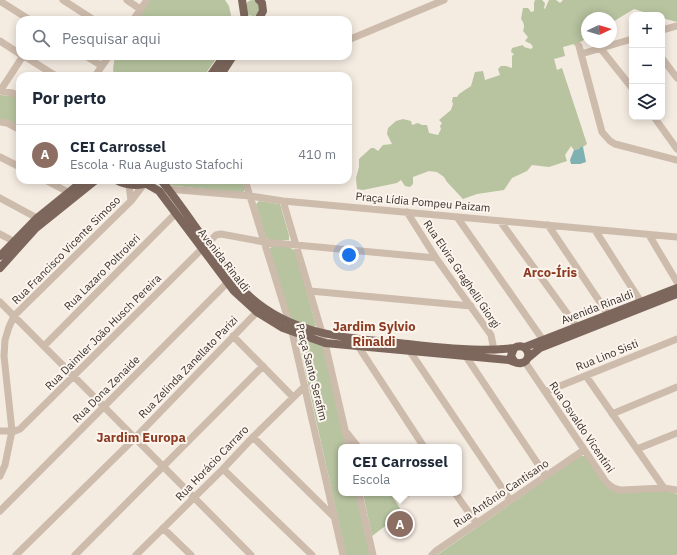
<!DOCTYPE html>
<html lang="pt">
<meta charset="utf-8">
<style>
:root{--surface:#fff;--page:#f2f2f3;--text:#1f2937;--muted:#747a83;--line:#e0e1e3;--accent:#2563eb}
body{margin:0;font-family:"IBM Plex Sans",sans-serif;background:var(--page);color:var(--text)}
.controls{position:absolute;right:12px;top:12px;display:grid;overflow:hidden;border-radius:8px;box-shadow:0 2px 10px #0003}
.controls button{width:36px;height:36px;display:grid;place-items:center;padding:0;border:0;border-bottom:1px solid var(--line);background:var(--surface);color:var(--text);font:20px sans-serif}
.compass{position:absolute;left:581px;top:12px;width:36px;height:36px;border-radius:50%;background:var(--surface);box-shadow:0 2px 10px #0003;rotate:86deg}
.you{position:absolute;left:349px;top:255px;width:14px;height:14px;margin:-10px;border:3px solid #fff;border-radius:50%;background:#1a73e8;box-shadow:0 0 0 6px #1a73e833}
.badge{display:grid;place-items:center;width:26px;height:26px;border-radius:50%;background:var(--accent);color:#fff;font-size:13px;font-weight:700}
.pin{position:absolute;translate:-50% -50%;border:2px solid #fff;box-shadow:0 1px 4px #0006}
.popup{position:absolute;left:338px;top:444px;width:124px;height:52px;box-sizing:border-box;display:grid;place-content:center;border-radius:8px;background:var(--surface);filter:drop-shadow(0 1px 3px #0005);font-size:13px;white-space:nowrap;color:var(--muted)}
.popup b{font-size:15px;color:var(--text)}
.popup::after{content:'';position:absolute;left:50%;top:100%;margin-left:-8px;border:8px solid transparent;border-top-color:var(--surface)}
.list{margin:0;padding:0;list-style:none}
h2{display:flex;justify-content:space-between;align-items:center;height:52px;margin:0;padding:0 16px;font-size:17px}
h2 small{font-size:13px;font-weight:400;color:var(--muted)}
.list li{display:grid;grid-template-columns:26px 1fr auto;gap:12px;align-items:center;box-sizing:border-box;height:60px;padding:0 16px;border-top:1px solid var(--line)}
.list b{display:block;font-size:15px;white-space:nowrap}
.list p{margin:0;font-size:13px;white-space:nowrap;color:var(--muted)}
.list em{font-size:13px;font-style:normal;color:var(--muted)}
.icon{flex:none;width:22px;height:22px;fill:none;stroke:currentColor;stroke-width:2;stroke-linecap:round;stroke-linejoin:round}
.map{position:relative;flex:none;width:677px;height:555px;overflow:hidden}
.search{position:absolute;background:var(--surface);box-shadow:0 2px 10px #0003;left:16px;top:16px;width:336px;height:44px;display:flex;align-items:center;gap:10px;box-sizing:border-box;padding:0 14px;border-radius:12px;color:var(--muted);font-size:15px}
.panel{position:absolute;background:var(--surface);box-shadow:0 2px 10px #0003;left:16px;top:72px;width:336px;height:112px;border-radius:12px}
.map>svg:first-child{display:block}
.green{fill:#b8c4a0}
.water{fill:#7fb0b2}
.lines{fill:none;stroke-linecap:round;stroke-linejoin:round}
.minor{stroke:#cdbbac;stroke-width:7}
.major{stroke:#7d675c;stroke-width:8}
.labels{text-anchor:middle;stroke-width:4;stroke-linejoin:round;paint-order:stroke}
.street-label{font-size:11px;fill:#3b302b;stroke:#fbf5ee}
.quarter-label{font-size:13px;font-weight:bold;fill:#8c3b22;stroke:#fbf5ee}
</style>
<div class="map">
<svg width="677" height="555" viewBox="0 0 677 555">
<rect width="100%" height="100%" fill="#f4ebe1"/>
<path class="green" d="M150,0H225L229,6L232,20H137Z
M535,0H542L545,3L544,8L545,9L549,0H556L560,3L563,0H677V22L662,18V15H653L634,9L611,23V18H587V38L574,46V44L563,47L565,56L554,59L557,70L562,68L587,144L583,147L581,146L579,149L574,150L571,146L565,155L567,161L549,167L532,165L527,171L512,178L504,190L477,194L463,199L447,182L444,177L437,172L429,171L413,177V184L410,187L405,186L401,180L397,183L363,190L357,189L356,178L359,167V159L371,148H374L378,151L383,145L392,144L387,134L388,128L396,121L403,119L411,121L412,125L418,123L422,125H427L429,133L438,135L441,129L440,126L442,123L439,120L451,110L453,104L452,101L453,97H457L459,94L471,86L475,72L483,71L485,80L500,75L498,69L501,66H506L512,68V56L514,54L511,52L512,48L523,45L524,47L531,49L533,47L531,44L525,41L528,37L523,31C525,26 524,23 521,19L523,8H528L531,12L534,11V3Z
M245 8a8 8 0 1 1 16 0a8 8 0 1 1-16 0Z
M115,56H218L204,76H114L113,69Z
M0,95L13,96L20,99V127L0,120Z
M163,180H242L245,190L243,193H240L167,185Z
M259,201L280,204L289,235V240H269L265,237L256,204Z
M273,246L289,247L295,251L316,325L315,327L291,320L269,249Z
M302,338L323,346L346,447H341V493H356L370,555H346L299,343L300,339Z
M580,456H586L606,486L666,491L677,494V555H437Z
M363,493H390L403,513L372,536Z"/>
<path class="water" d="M581,146L583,147L586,162L580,164H571L570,160L574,150L579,149Z"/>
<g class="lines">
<path class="minor" d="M63,0L94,20
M127,0L140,9
M0,1L30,20
M133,20L147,0
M662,30L677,26
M348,40L444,0
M0,41L20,54
M579,46L602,132L610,141L615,144L677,160
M601,49L632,88
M581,54L632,39
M24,56L56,76
M86,56L102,66
M662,58L677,78
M95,76L109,56
M0,91L23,56
M0,91L13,93L20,97
M654,117L677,149
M0,122L7,123L20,130
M0,157L20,167
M45,180L68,192
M245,180L292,332L343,555
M129,185L131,201
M167,189L250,196L283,201L677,237
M0,198L37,218
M283,201L325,343L349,447
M407,212L436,258L491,335L494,350
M457,217L543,340
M500,221L580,331
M548,225L608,314
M595,230L641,302L645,304
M0,234L13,241
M649,235L677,282
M310,291L471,306
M0,302L251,555
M233,336L293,397
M44,346L175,214
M358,346L424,447
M409,350L510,500
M465,355L546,476
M525,362L606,482C611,487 615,490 622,490L664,488L677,490
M586,376L664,488
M545,392L677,339
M612,414L677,387
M0,431H15L20,429L216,235L221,234L264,242L436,258
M347,433L358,447
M253,437L334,517
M637,449L677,433
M223,469L312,555
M0,476L5,465L12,431L4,356L5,340L9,327L14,316L24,306L131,201L144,184
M359,493L373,555
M394,493L399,496L408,493
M455,493L477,524
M0,511L227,283
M163,528L191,555
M16,555L135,438L257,312
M75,555L263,366
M136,555L223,469L253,437L305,386
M432,555L436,551L584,450"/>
<path class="major" d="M242,0L245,20
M258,20L263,11L262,3L259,0
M210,76L224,56
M220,76L233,56
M116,180C125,185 134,186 144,184L147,180
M161,180C182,206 201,236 222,263C230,274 237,285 247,294C292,337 350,338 408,344C444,348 477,352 514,348
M145,183L159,191L234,291L257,312L283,328L325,343L509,360C513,361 517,364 521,363C534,361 528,340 514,348L511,356L514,361
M0,256L37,218L84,180
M0,268L35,229L96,180
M525,347L677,288
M528,358L540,348L677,294"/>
</g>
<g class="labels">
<g class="street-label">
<text transform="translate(423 202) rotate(5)" y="4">Praça Lídia Pompeu Paizam</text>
<text transform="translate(66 250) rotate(-45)" y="4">Rua Francisco Vicente Simoso</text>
<text transform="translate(224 260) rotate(52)" y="4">Avenida Rinaldi</text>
<text transform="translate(102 272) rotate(-45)" y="4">Rua Lazaro Poltroieri</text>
<text transform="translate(462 274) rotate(56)" y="4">Rua Elvira Graghelli Giorgi</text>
<text transform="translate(597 307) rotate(-21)" y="4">Avenida Rinaldi</text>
<text transform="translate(103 332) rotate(-45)" y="4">Rua Daimler João Husch Pereira</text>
<text transform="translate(607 355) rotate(-22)" y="4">Rua Lino Sisti</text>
<text transform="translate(188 367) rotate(-46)" y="4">Rua Zelinda Zanellato Parizi</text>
<text transform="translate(312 372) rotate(76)" y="4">Praça Santo Serafim</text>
<text transform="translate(106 389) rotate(-45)" y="4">Rua Dona Zenaide</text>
<text transform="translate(582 427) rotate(56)" y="4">Rua Osvaldo Vicentini</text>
<text transform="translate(212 463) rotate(-46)" y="4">Rua Horácio Carraro</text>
<text transform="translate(501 493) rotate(-34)" y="4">Rua Antônio Cantisano</text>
</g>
<g class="quarter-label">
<text x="550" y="277">Arco-Íris</text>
<text x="374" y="331">Jardim Sylvio<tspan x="374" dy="15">Rinaldi</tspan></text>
<text x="141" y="442">Jardim Europa</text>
</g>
</g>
</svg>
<div class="controls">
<button>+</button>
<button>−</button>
<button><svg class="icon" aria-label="layers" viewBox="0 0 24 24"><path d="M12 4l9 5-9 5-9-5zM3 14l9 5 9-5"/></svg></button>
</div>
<svg class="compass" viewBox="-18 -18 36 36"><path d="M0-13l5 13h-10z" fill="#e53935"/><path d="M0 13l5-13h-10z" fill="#747a83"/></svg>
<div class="you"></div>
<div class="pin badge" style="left:400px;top:524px;background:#8d6e63">A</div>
<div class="popup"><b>CEI Carrossel</b>Escola</div>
<div class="search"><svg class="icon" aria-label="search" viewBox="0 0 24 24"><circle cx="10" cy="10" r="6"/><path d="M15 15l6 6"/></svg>Pesquisar aqui</div>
<section class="panel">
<h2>Por perto<small></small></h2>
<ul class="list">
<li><span class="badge" style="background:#8d6e63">A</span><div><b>CEI Carrossel</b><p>Escola · Rua Augusto Stafochi</p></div><em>410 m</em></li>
</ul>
</section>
</div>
